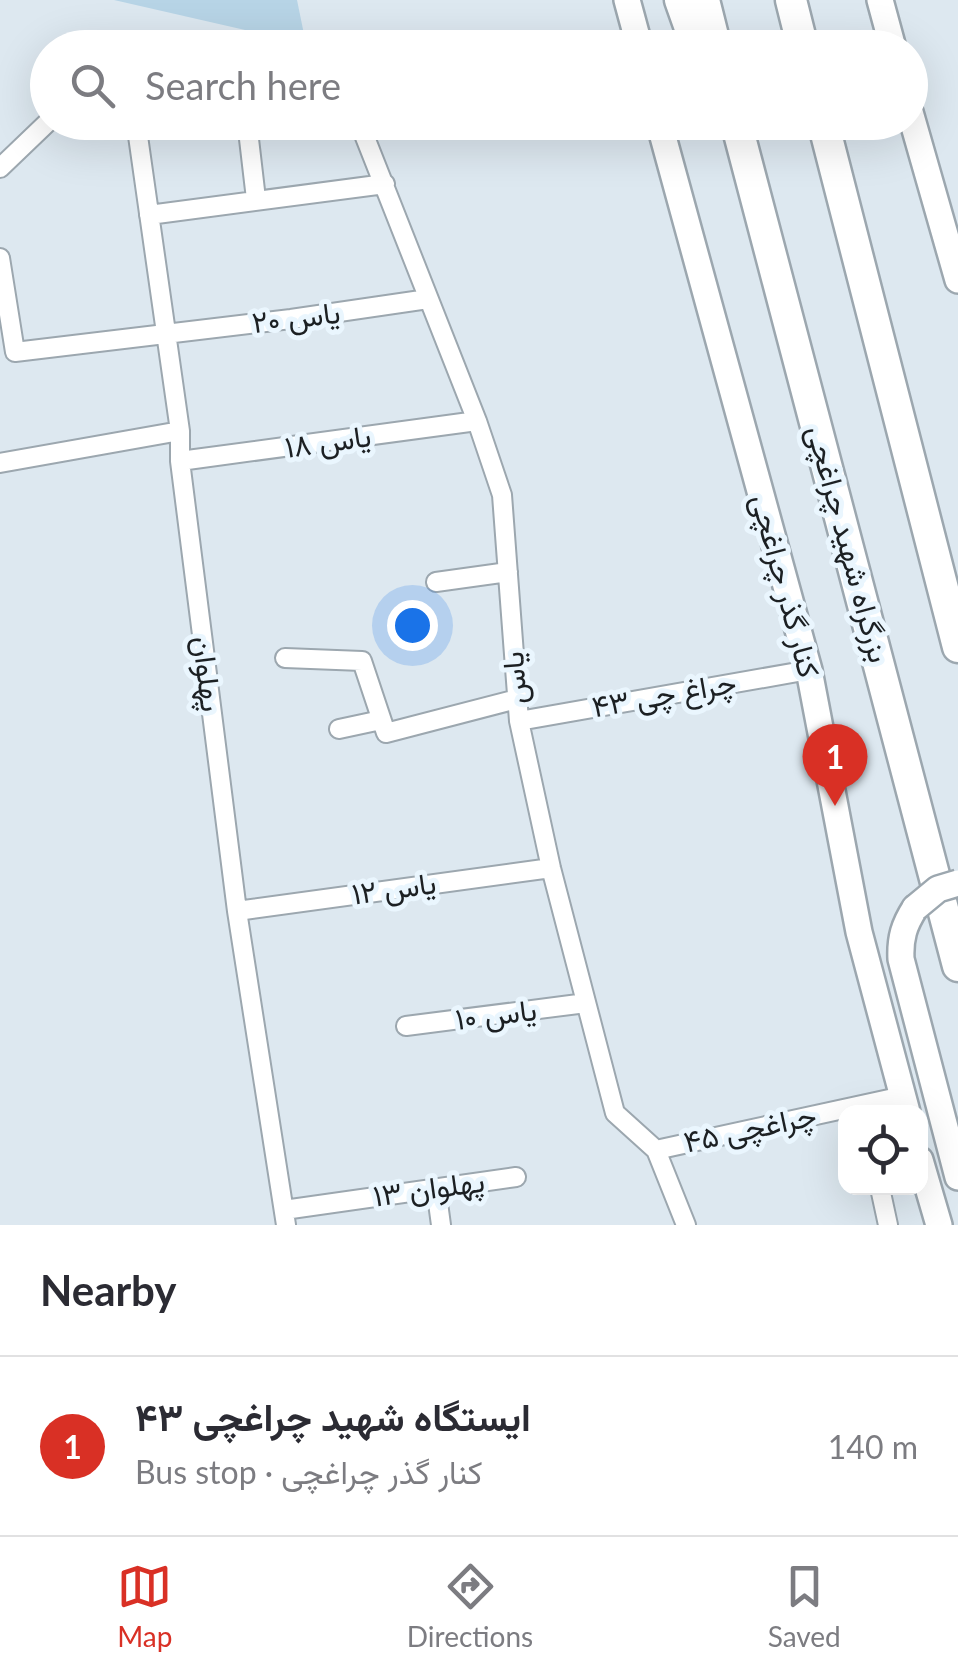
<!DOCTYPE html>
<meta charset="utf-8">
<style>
:root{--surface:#fff;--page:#f7f7f7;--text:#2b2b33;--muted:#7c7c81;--line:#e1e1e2;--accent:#d93025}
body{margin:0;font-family:Lato,Vazirmatn,sans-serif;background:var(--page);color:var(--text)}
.controls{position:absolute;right:30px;bottom:30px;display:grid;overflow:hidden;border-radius:20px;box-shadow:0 10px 40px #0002}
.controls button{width:90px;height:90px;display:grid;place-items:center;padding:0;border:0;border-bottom:2px solid var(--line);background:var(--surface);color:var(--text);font:50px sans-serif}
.you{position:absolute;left:412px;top:625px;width:35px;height:35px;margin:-25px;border:8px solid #fff;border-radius:50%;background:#1a73e8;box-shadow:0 0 0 15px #1a73e833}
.badge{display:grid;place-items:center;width:65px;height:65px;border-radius:50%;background:var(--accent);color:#fff;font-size:32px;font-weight:700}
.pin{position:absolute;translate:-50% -82px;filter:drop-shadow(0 2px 5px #0008)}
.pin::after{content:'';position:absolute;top:52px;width:35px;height:30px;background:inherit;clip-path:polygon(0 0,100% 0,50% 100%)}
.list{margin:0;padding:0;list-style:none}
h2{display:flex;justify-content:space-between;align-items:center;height:130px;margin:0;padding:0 40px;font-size:42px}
h2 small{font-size:32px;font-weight:400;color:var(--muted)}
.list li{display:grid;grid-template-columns:65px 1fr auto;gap:30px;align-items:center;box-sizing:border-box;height:180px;padding:0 40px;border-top:2px solid var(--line)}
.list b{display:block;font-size:38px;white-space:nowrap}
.list p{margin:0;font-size:32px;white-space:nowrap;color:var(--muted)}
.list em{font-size:32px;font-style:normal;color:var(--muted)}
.icon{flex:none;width:55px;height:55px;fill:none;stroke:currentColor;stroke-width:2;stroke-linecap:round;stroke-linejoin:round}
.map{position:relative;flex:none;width:958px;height:1225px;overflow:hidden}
.search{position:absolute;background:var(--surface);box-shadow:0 10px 40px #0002;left:30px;right:30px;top:30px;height:110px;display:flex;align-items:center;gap:25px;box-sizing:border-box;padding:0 35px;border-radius:55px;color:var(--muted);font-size:38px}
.sheet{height:310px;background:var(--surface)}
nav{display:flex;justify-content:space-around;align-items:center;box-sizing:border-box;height:140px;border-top:2px solid var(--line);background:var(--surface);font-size:28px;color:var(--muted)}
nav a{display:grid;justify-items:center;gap:5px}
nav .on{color:var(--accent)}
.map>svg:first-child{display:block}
.green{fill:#b7d4e6}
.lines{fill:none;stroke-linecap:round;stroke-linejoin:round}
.minor-casing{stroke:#9ca7af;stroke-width:22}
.secondary-casing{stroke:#9ca7af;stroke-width:30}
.trunk-casing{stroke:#9ca7af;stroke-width:35}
.path{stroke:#90989e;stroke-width:4;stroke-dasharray:5 8;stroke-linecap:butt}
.minor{stroke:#fff;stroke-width:18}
.secondary{stroke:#fff;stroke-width:25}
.trunk{stroke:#fff;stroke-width:30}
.secondary-bridge-casing{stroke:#9ca7af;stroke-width:30;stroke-linecap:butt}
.secondary-bridge{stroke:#fff;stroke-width:25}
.labels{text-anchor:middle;stroke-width:10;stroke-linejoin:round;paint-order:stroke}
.street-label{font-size:30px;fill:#1c2023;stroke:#eaf6fe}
</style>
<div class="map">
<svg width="958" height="1225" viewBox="0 0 958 1225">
<rect width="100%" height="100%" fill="#dde8f0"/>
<path class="green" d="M114,0H297L306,44Z"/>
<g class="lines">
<defs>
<path id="minor" d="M136,122L180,431V461L237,911L286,1225
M247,122L256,199
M359,122L477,421L502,495L519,721L551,868L615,1113L656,1150L686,1225
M0,168L48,122
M149,215L385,184
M0,258L15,352L291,319L428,299
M180,461L477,421
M0,463L180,431
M436,582L508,572
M285,658L362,661L386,733L517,699
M519,721L809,670
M339,729L381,720
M237,911L551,868
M406,1026L586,1003
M656,1150L903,1096
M436,1188L441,1225
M880,1188L888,1225
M284,1210L516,1177"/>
<path id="secondary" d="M627,0L640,48
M880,0L893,48
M910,112L958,280
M659,122L809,670L859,932L907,1112
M915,908C904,925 900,938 901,959L958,1177
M920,1160L939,1225"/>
<path id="trunk" d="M680,0L697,48
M704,0L716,48
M791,0L803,48
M736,122L958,966
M823,122L958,647"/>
</defs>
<use href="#minor" class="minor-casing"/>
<use href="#secondary" class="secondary-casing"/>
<use href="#trunk" class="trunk-casing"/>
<path class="path" d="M686,128L706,122"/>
<use href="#minor" class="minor"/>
<use href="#secondary" class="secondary"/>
<use href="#trunk" class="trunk"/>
<defs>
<path id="secondary-bridge" d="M915,908L938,889L958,883"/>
</defs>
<use href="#secondary-bridge" class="secondary-bridge-casing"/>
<use href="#secondary-bridge" class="secondary-bridge"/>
</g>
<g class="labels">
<g class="street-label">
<text transform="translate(296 318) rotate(-7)" y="10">یاس ۲۰</text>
<text transform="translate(328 442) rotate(-8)" y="10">یاس ۱۸</text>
<text transform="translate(848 544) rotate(75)" y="10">بزرگراه شهید چراغچی</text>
<text transform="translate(785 586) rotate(75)" y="10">کنار گذر چراغچی</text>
<text transform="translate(207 674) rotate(83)" y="10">پهلوان</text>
<text transform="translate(515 678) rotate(-94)" y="10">یاس</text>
<text transform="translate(664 695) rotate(-10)" y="10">چراغ چی ۴۳</text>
<text transform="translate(394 889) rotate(-8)" y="10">یاس ۱۲</text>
<text transform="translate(496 1015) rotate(-7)" y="10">یاس ۱۰</text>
<text transform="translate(750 1129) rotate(-12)" y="10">چراغچی ۴۵</text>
<text transform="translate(429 1189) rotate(-8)" y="10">پهلوان ۱۳</text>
</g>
</g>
</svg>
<div class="controls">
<button><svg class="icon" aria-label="locate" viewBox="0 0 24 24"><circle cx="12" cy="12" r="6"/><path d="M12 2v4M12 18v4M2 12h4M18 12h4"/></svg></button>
</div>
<div class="you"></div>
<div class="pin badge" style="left:835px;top:806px">1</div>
<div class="search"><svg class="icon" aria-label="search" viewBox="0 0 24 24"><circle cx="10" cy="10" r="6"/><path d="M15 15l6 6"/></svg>Search here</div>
</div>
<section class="sheet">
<h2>Nearby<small></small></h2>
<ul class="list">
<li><span class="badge">1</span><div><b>ایستگاه شهید چراغچی ۴۳</b><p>Bus stop · کنار گذر چراغچی</p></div><em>140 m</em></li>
</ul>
</section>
<nav>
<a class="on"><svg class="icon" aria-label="map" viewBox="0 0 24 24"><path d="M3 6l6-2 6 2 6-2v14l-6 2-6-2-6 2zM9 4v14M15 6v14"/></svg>Map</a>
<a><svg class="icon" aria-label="directions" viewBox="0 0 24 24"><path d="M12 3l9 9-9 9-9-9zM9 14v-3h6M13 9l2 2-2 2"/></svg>Directions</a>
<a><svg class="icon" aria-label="saved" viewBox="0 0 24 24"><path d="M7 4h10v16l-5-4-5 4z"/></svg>Saved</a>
</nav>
